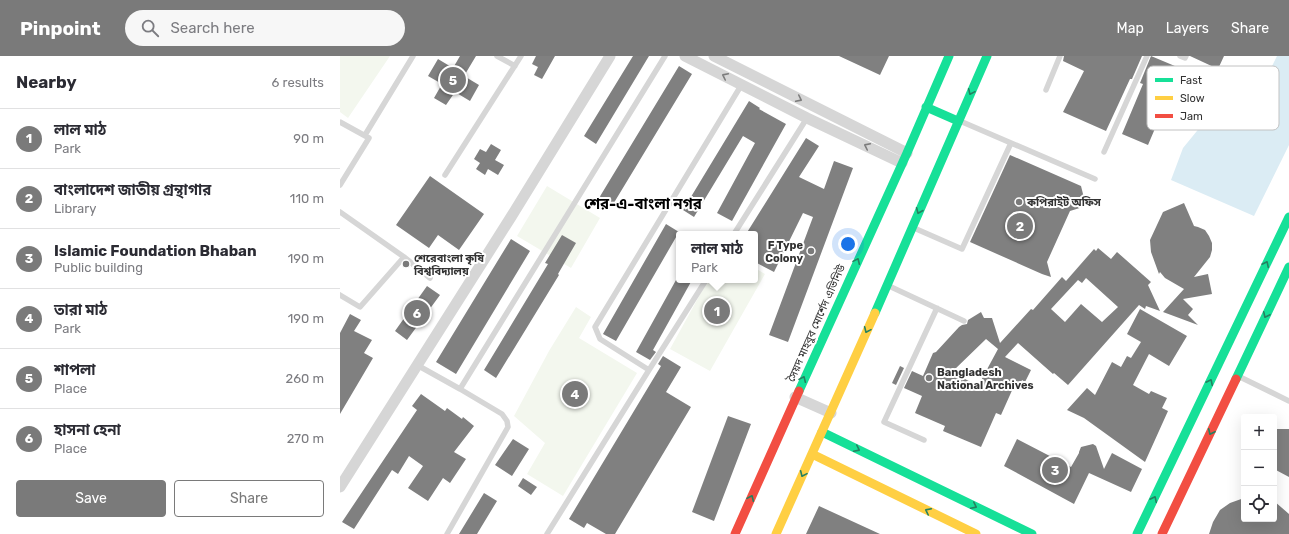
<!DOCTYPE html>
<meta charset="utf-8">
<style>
:root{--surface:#fff;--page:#f7f7f7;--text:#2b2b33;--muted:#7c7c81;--line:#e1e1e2;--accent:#7a7a7a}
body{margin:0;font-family:Rubik,"Noto Sans Bengali",sans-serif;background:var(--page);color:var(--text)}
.controls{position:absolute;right:12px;bottom:12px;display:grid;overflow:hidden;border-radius:4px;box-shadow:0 4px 16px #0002}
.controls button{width:36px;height:36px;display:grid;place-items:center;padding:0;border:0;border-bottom:1px solid var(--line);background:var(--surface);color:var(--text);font:20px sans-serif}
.you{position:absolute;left:508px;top:188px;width:14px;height:14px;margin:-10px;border:3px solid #fff;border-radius:50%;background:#1a73e8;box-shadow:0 0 0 6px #1a73e833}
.badge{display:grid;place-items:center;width:26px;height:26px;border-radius:50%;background:var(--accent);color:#fff;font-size:13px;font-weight:700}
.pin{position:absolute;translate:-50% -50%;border:2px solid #fff;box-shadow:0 1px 4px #0006}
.popup{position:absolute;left:336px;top:175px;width:82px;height:52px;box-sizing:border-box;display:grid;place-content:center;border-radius:4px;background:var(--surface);filter:drop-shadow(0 1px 3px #0005);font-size:13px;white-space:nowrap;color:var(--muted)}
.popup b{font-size:15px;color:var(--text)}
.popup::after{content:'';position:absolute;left:50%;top:100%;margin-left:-8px;border:8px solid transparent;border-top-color:var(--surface)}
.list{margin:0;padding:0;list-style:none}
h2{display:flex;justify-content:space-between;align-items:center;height:52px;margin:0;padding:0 16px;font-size:17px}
h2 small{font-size:13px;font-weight:400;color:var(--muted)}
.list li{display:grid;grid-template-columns:26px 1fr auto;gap:12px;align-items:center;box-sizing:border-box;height:60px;padding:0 16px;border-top:1px solid var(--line)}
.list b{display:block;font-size:15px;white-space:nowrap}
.list p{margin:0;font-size:13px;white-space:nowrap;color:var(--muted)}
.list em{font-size:13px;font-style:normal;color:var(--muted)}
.actions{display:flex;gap:8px;padding:12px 16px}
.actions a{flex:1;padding:9px 0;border:1px solid var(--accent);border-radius:4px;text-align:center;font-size:14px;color:var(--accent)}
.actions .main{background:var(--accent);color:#fff}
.icon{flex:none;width:22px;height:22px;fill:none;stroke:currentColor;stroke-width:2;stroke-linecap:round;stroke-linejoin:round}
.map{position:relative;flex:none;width:949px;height:478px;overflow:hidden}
header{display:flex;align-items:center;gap:24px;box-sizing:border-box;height:56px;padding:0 20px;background:var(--accent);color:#fff}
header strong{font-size:19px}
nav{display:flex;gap:22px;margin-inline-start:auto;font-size:14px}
.search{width:280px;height:36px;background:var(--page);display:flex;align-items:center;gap:10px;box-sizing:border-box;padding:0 14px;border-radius:22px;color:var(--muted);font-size:15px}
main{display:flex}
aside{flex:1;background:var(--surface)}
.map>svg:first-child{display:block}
.green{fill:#f3f7ee}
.water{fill:#dbecf4}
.building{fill:#808080;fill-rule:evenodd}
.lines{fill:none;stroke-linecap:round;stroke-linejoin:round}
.lane{stroke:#d6d6d6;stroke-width:5.5}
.street{stroke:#d6d6d6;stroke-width:11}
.fast{stroke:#16e098;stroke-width:9}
.slow{stroke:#ffcf43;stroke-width:9}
.jam{stroke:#f24e42;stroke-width:9}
.oneway{stroke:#7c7c7c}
.oneway2{stroke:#258060}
.poi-dot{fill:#7a7a7a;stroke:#fff;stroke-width:1.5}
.labels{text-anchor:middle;stroke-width:4;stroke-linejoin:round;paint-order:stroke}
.poi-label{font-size:11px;font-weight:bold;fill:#323232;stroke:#fff;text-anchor:start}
.street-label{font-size:11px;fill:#323232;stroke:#fff}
.district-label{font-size:15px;font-weight:bold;fill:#000;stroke:#fff}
.key{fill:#fff;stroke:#c2c2c2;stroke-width:1}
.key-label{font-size:11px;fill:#323232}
</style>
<header>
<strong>Pinpoint</strong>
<div class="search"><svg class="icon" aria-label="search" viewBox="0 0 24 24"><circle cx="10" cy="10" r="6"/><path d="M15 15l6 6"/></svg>Search here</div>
<nav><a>Map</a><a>Layers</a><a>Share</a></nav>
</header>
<main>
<aside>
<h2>Nearby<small>6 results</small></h2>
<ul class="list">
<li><span class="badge">1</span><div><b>লাল মাঠ</b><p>Park</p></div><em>90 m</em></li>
<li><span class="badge">2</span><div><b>বাংলাদেশ জাতীয় গ্রন্থাগার</b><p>Library</p></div><em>110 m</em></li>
<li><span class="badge">3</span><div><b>Islamic Foundation Bhaban</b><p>Public building</p></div><em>190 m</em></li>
<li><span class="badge">4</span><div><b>তারা মাঠ</b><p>Park</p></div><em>190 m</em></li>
<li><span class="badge">5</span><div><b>শাপলা</b><p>Place</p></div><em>260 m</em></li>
<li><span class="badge">6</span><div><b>হাসনা হেনা</b><p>Place</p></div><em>270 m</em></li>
</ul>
<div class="actions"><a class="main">Save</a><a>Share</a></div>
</aside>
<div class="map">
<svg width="949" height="478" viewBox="0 0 949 478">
<rect width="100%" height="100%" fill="#fff"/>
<path class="green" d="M0,0H50L8,62L0,56Z
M207,130L260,162L231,212L177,180Z
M415,212L425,218L370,315L330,293L368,224H415Z
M236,251L251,261L239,282L297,317L223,440L187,418L205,387L174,360L209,295Z"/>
<path class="water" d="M937,0H949V89L914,160L831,124L843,92L861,70L872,43L909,57Z"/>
<path class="building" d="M120,0H136L124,20L139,29L130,45L115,36L106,49L94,42L102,28L88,20L98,3L113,12Z
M196,0H215L202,23L194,19L198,11L192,8Z
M293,0H309L256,88L244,80Z
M499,0H549L540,19Z
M724,0H802L792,23H790L766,75L723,56L744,15L723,5Z
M811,0L842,13L824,56H822L808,89L782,78L803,28L800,27Z
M850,0H884L878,13Z
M339,10L352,18L272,150L259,142Z
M409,45L420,52L419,53L446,68L392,165L377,157L415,87L403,80L354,161L343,154Z
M466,82L479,90L459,121L484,133L494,105L513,112L448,286L429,279L473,161L463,157L434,216L415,206V178H406Z
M151,88L161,94L155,104L164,109L158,119L148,113L145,119L136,113L140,107L134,103L140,93L146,96Z
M670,99L741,130L746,150L730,155L707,206L711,221L702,218L630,186Z
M90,120L144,158L119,194L98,179L89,192L56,169Z
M844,147L854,170L858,171L865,174L869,180L872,187V194L870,201L854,221L868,218L872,238L843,243L853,253L848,259L858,269L823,256L844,233L825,222L820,216L819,218L811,196L810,184L823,156Z
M326,168L339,176L276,285L263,278Z
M222,179L236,187L218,218L219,219L156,322L144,314L208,208L205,207Z
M171,183L190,195L116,318L96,306Z
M758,192L771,203L777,196L811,226L808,229L820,255L806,250L805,253L799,249L728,329L714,317L713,318L678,287L665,301L691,314L685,326L682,324L679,332L674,330L661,359L656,357L641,391L603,375L605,370L575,357L582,340L564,332L572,315L583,320L593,297L596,296L619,271L622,269L627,268L628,264L641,256L644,262H652L660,287L691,253L693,254L722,221L726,225L754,193L756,195ZM746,222L778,251L762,266L741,248L725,266L711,253L738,224L742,227ZM646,283L658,293L638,330L612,316Z
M336,224H352L313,294L316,296L310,304L296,296Z
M87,230L100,239L67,284L55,275Z
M800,253L847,280L829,310L809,298L793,329L809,338L811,335L827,342L822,352L828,355L805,406L744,362L727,354L747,332L755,339L772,306L781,311L787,300L791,302L801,286L787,278Z
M10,258L21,264L14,275L32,284L24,297L33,302L0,358V277Z
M323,300L341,311L326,336L351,351L275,478H266L247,467L244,472L229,463L321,310L318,308Z
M560,310L564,312L556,329L552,327Z
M81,338L105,355L107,352L122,363L123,361L134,370L114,396L126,403L110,427L103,422L88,445L68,432L83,410L69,400L58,418L52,414L14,473L2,466L77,354L72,350Z
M388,360L411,368L374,465L352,456Z
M934,373H949V421L934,413Z
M173,383L189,393L172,420L155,409Z
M677,383L731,411L739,397V396L741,391L753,388L756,390L764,413L772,397L802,413L791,436L749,417L734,448L664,410Z
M183,422L197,431L191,439L178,430Z
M144,437L157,445L137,478H119Z
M904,442V463H934V445L949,458V478H869L873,466L880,454L890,447Z
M479,450L540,478H466Z"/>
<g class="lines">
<path class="lane" d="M157,0L175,10
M840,0L845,2L846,0
M706,34L720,0
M620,65L755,123
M0,66L29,82L0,129
M25,79L73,0
M764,96L807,0
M105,119L181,0
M0,156L64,201L20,251L0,239
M574,172L622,193L671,87
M394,178L467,62
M64,201L90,222
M366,224L309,314L260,283L255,271L402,28
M549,230L624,265
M77,309L120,333L325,0
M898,320L949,345
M584,384L544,366L597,252
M107,478L168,371L167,365L162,358L120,333
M207,478L309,314"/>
<path class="street" d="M345,0L467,62L562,107
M374,0L567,97
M455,341L491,357
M0,431L171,161L270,0"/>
<path class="fast" d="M586,51L618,65
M535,257L647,0
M896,323L949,211
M459,335L567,97L609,0
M482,376L692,478
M797,478L949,161"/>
<path class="slow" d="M472,398L636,478
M436,478L535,257"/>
<path class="jam" d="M395,478L459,335
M822,478L896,323"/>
</g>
<defs><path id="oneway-chevron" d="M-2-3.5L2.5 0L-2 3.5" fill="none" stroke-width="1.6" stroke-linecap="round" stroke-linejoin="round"/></defs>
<g class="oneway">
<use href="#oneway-chevron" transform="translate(385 20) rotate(-154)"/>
<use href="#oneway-chevron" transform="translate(459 43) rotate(26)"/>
<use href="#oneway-chevron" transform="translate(527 90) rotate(-154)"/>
</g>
<g class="oneway2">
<use href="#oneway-chevron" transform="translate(631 36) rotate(114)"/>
<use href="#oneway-chevron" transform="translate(579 155) rotate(113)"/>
<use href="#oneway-chevron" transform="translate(517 205) rotate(-66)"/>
<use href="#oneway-chevron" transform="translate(926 208) rotate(-64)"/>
<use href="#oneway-chevron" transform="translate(926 259) rotate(115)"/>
<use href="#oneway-chevron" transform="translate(527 274) rotate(114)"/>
<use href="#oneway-chevron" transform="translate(463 323) rotate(-66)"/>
<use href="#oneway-chevron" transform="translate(870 326) rotate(-64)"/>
<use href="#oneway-chevron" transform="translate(871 376) rotate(115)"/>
<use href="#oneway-chevron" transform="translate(517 393) rotate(26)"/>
<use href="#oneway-chevron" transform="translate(463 418) rotate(114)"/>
<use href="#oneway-chevron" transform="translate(411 442) rotate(-66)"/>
<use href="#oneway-chevron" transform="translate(814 443) rotate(-64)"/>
<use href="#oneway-chevron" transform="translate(634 450) rotate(26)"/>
<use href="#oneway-chevron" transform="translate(588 455) rotate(-154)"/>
</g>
<g class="poi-dot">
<circle cx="679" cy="146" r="4"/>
<circle cx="471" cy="195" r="4"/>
<circle cx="66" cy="208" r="4"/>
<circle cx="589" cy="322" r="4"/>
</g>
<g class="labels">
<g class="poi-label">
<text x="687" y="150">কপিরাইট অফিস</text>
<text x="463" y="193" text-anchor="end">F Type<tspan x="463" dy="13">Colony</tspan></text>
<text x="74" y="206">শেরেবাংলা কৃষি<tspan x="74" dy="13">বিশ্ববিদ্যালয়</tspan></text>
<text x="597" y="320">Bangladesh<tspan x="597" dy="13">National Archives</tspan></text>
</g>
<g class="street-label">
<text transform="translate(476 267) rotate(-66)" y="4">সৈয়দ মাহবুব মোর্শেদ এভিনিউ</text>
</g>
<g class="district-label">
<text x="303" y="153">শের-এ-বাংলা নগর</text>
</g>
</g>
<rect x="807" y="10" width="132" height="64" rx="6" class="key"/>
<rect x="815" y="22" width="18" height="4" fill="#16e098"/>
<rect x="815" y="40" width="18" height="4" fill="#ffcf43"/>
<rect x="815" y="58" width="18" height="4" fill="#f24e42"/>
<g class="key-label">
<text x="840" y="28">Fast</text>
<text x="840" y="46">Slow</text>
<text x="840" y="64">Jam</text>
</g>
</svg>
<div class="controls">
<button>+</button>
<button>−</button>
<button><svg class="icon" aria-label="locate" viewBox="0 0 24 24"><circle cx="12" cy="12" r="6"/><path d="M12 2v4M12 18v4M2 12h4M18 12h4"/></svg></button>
</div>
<div class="you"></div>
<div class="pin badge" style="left:377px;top:255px">1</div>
<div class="popup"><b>লাল মাঠ</b>Park</div>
<div class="pin badge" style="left:680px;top:170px">2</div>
<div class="pin badge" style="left:715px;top:414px">3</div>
<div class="pin badge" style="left:235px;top:338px">4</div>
<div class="pin badge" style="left:113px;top:24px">5</div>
<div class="pin badge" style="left:77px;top:257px">6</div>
</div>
</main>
